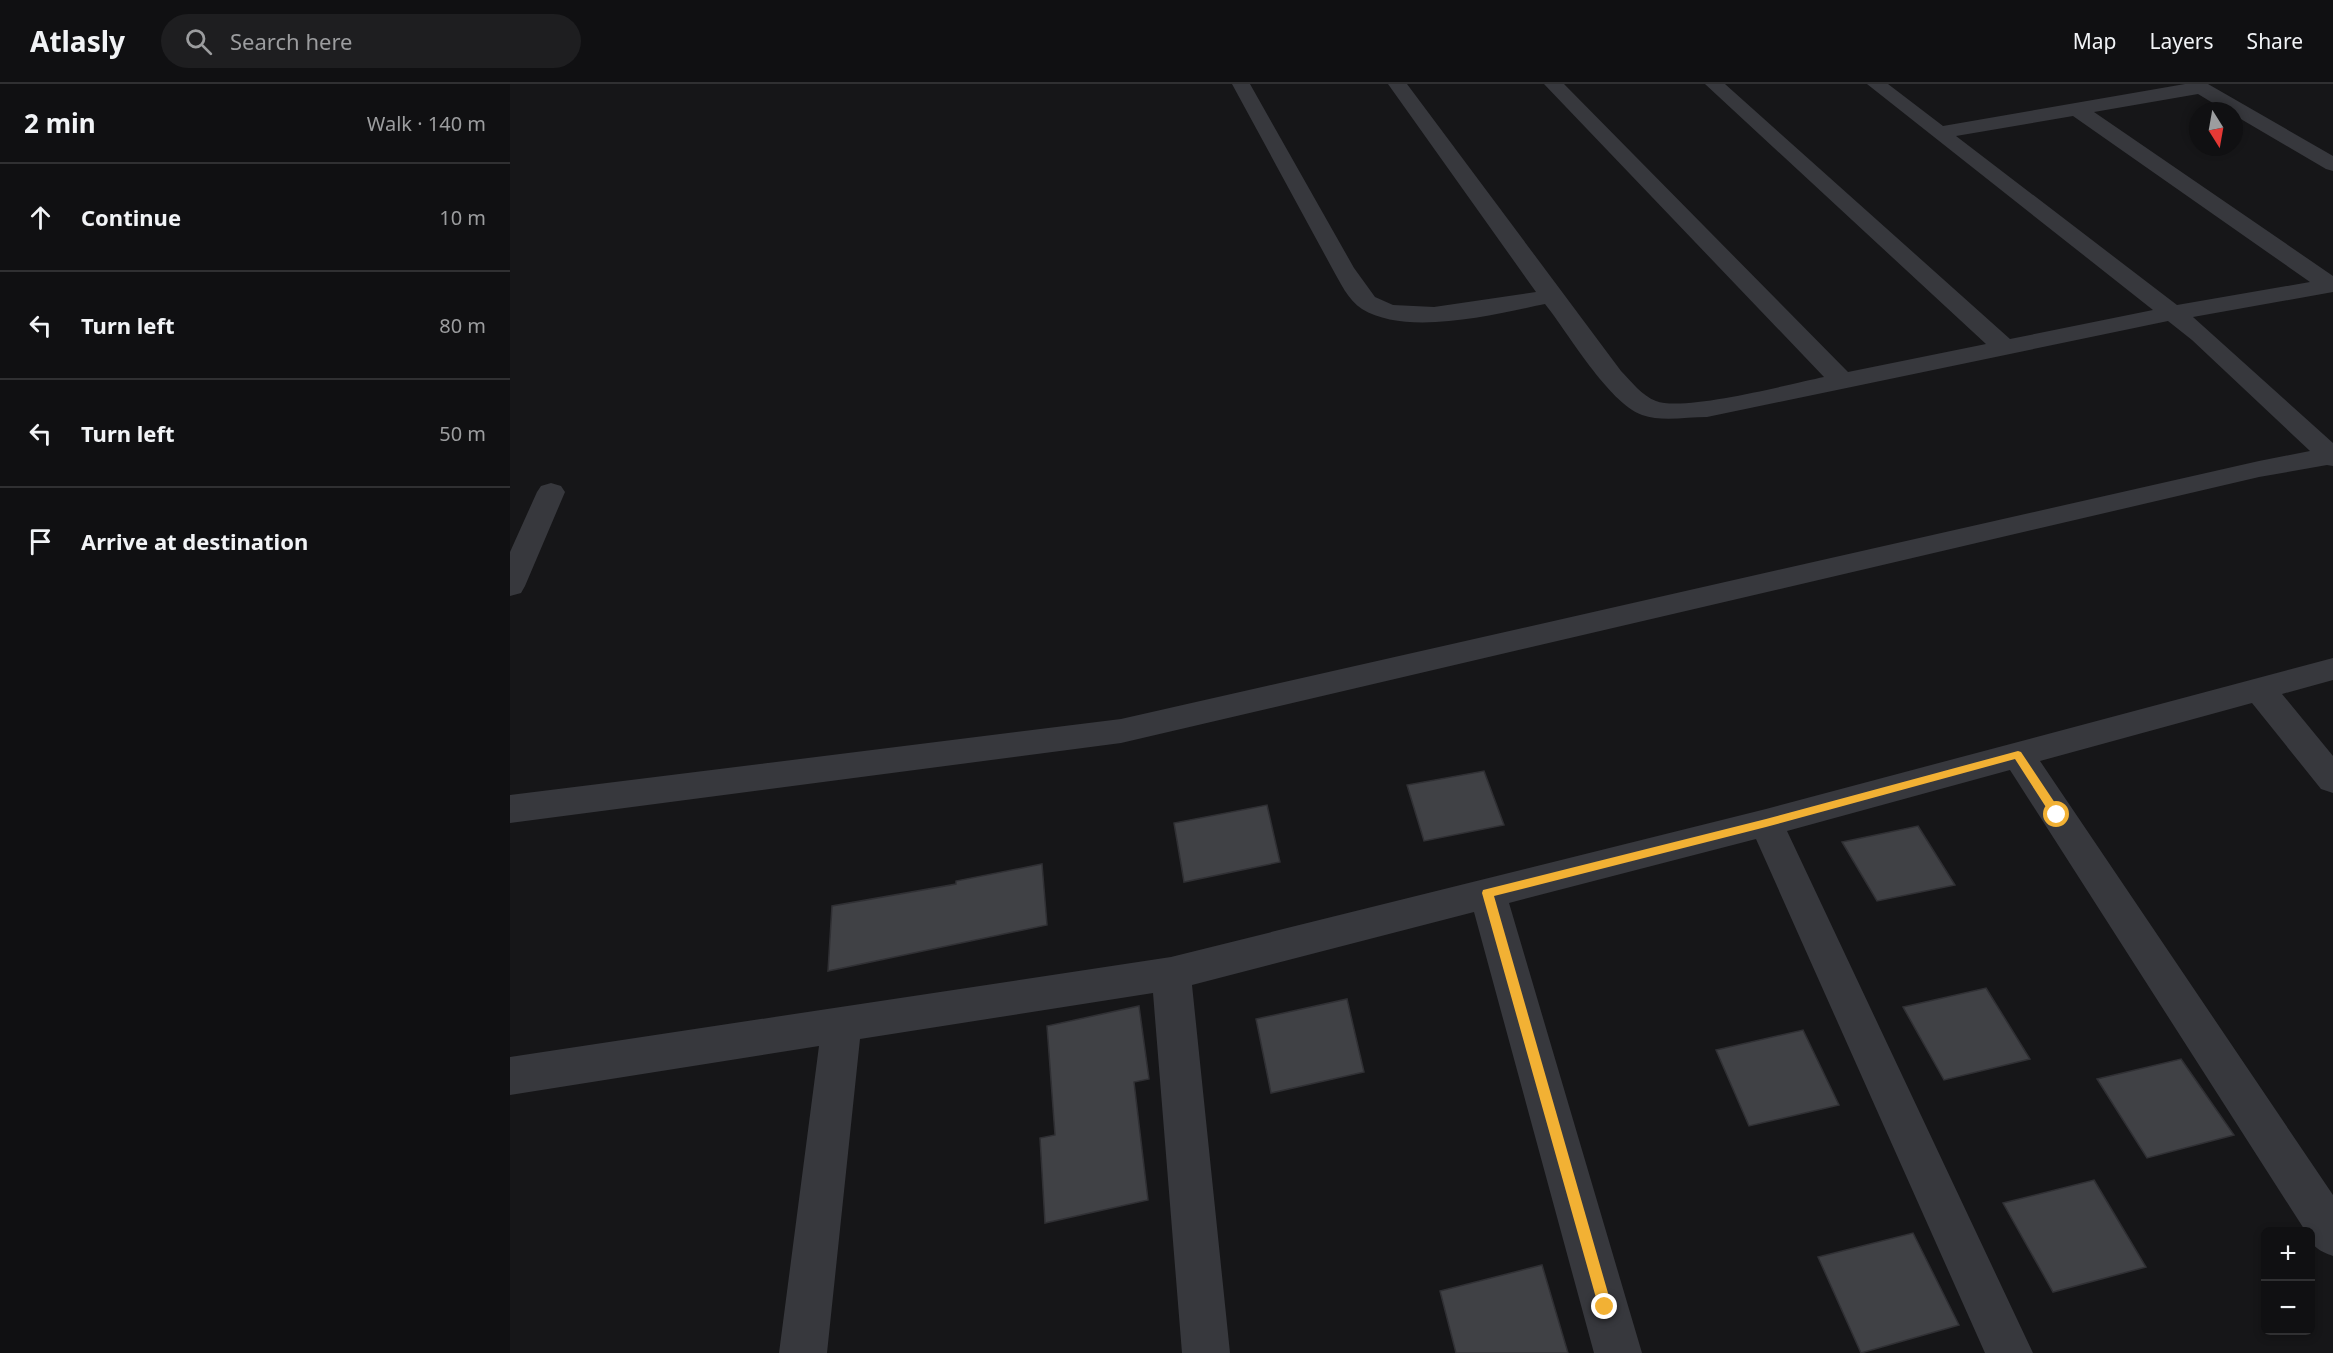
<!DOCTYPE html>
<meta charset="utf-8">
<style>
:root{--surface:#101012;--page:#1e1e20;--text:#f1f3f6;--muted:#9c9d9f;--line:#303032}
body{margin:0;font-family:"Noto Sans",sans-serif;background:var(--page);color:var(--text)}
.controls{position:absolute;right:18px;bottom:18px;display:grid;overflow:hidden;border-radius:9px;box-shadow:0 3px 9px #0003}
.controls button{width:54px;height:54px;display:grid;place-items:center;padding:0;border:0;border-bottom:2px solid var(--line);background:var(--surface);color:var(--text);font:30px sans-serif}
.compass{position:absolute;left:1679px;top:18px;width:54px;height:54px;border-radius:50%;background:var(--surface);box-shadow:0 3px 9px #0003;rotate:169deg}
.stop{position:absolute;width:18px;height:18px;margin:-14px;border:4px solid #f2b134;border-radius:50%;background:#fff}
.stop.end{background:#f2b134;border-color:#fff;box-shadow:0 2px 6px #0008}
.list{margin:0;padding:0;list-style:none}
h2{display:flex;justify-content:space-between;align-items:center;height:78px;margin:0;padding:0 24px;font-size:26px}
h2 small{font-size:20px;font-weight:400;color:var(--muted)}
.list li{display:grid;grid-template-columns:39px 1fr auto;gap:18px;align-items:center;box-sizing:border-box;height:108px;padding:0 24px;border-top:2px solid var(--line)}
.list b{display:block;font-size:22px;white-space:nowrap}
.list em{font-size:20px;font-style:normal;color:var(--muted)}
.icon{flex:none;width:33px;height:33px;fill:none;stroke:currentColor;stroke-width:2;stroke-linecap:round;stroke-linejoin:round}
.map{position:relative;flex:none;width:1823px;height:1269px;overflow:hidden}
header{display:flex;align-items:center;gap:36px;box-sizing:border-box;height:84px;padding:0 30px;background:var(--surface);border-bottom:2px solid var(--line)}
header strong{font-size:28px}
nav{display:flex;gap:33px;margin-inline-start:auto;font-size:21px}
.search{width:420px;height:54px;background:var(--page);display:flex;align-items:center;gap:15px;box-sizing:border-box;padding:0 21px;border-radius:33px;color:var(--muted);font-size:22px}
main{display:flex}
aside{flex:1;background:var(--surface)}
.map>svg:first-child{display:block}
.building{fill:#404145;stroke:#303034;stroke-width:1.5}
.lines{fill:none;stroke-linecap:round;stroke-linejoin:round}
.minor{fill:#37383d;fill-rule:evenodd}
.route{fill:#f2b134}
</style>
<header>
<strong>Atlasly</strong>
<div class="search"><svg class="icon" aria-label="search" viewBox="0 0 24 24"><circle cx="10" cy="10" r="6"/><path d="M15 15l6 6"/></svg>Search here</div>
<nav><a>Map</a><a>Layers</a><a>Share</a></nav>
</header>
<main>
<aside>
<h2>2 min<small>Walk · 140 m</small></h2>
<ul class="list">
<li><svg class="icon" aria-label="ahead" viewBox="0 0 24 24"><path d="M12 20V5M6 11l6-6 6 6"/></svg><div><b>Continue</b></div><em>10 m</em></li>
<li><svg class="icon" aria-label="left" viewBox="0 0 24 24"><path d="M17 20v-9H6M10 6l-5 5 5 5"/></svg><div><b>Turn left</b></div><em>80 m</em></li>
<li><svg class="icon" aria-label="left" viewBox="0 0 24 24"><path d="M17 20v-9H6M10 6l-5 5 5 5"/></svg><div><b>Turn left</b></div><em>50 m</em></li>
<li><svg class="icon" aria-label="arrive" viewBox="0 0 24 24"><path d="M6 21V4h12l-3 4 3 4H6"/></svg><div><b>Arrive at destination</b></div></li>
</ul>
</aside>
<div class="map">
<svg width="1823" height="1269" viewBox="0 0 1823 1269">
<rect width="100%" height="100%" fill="#161618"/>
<path class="building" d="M974,687L994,741L914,757L897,701Z
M757,721L770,778L674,798L664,739Z
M1408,742L1445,801L1367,817L1332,758Z
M532,780L537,841L318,887L322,822L446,800V797Z
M1476,904L1520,975L1434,996L1393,923Z
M837,915L854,988L761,1009L746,935Z
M629,922L639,995L624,998L638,1116L535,1139L530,1054L545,1051L537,942Z
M1293,946L1329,1021L1239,1042L1206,966Z
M1671,975L1724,1051L1637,1074L1587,995Z
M1584,1096L1636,1183L1543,1208L1493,1119Z
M1403,1149L1449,1241L1351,1269L1308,1173Z
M1032,1181L1058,1269H946L930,1207Z"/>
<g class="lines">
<path class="minor" d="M722,0H740L844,184L865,213L883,221L924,223L1026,208L878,0H897L1111,287C1121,297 1132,312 1146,317C1174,328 1280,300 1314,293L1034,0H1054L1338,288L1476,260L1195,0H1215L1500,255L1643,226L1357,0H1378L1433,42L1675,0H1698L1823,72V87L1816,85L1724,31V27H1716L1688,10L1584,28L1823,192V208L1683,233L1823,359V382L1817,381L1749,393L611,659L0,739V711L611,635L1749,377L1800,367L1682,256L1658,237L1197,333C1176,333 1152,338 1132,331C1098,318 1059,250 1035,220C985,230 898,253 852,225C838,216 830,198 822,184ZM1563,32L1800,198L1667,221L1446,52Z
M41,399L51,402L55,408L15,502L11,509L0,512V468L27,408L31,402Z
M1823,574V596L1772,610L1823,672V709L1811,705L1742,619L1530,677L1823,1111V1172C1810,1167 1800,1163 1800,1148H1796L1500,686L1277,747L1523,1269H1475L1246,755L999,819L1132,1269H1084L964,828L682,901L720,1269H672L643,909L350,955L317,1269H269L309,962L0,1011V973L661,873L1256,725Z"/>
</g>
<path class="route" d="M1508,667L1511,668L1551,728V734H1543L1505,675L1256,743L984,812L1102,1223L1100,1228L1095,1230L1090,1228L972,809L973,806L1256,735Z"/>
</svg>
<div class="controls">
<button>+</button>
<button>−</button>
</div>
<svg class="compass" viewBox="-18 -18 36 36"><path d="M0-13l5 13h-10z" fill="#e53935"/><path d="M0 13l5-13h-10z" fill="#9c9d9f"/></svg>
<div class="stop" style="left:1547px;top:731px"></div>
<div class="stop end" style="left:1095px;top:1223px"></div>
</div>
</main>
